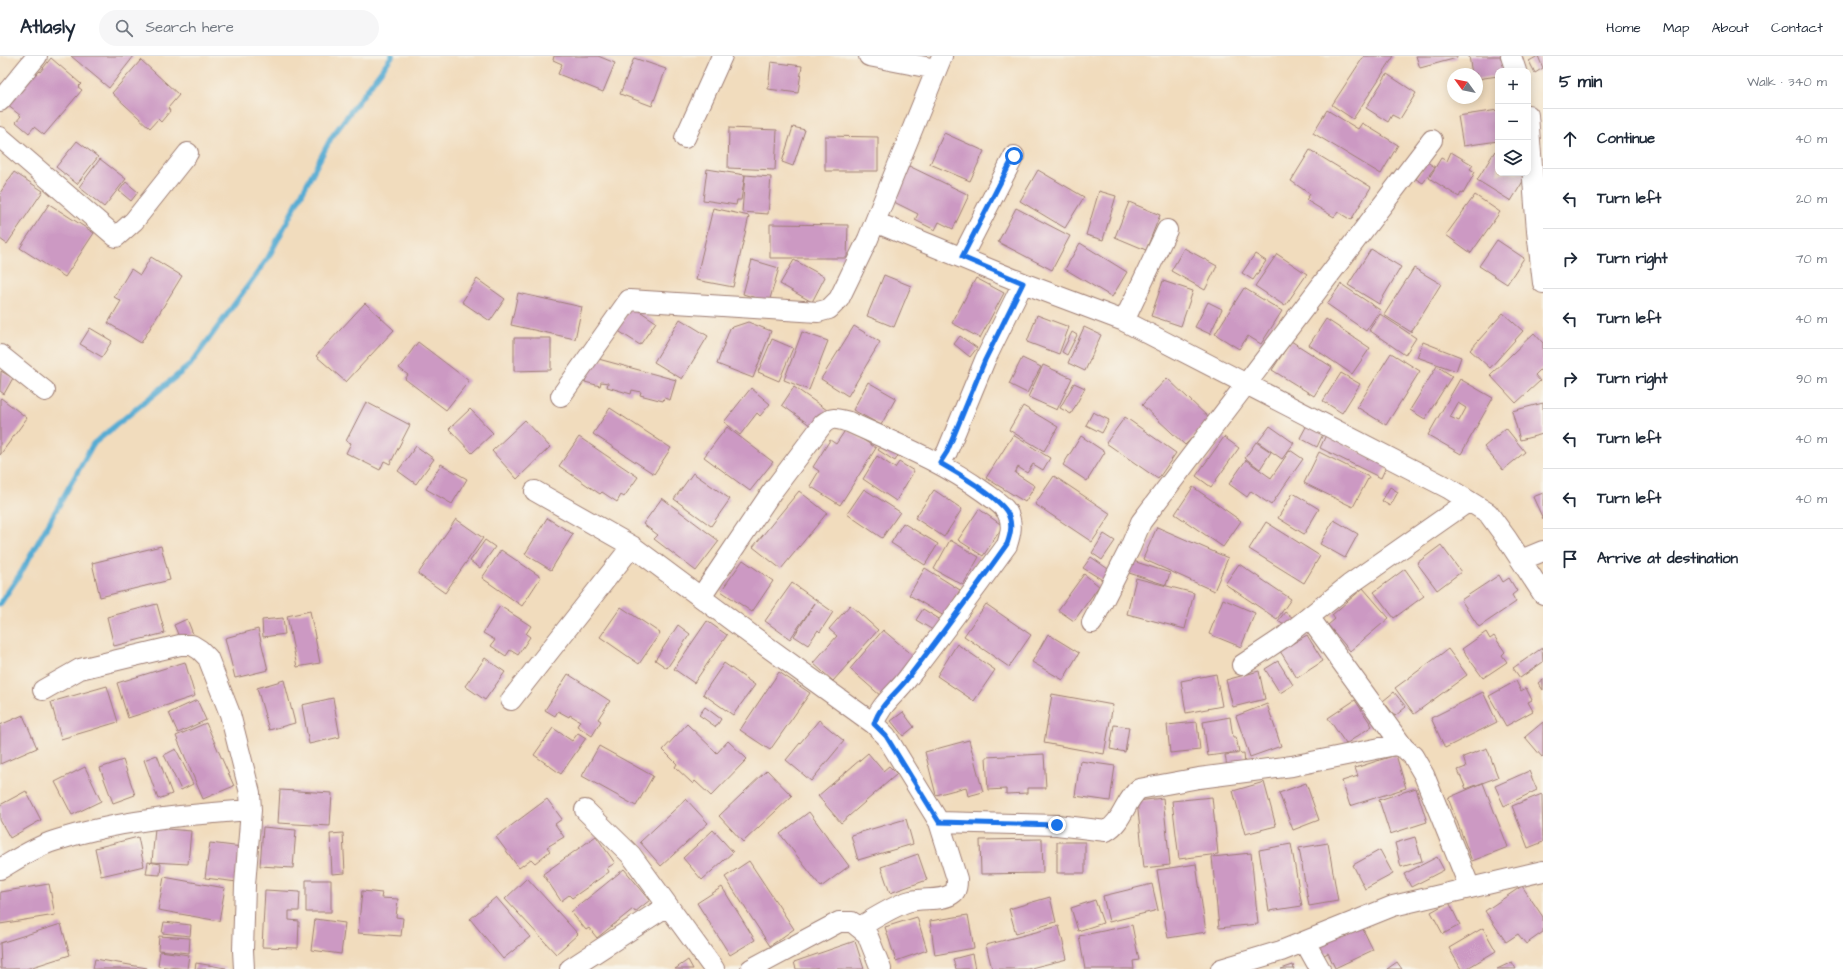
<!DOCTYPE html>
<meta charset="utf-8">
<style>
:root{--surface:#fff;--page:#f6f6f7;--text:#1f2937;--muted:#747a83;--line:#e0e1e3}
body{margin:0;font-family:"Architects Daughter",sans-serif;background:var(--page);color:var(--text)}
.controls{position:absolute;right:12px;top:12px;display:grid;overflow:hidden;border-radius:8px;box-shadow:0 2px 10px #0003}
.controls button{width:36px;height:36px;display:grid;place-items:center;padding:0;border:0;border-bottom:1px solid var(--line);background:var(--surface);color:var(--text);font:20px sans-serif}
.compass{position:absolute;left:1447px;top:12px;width:36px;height:36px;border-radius:50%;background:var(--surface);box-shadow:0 2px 10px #0003;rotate:303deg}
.stop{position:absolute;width:12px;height:12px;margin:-9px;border:3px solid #1a73e8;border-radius:50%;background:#fff}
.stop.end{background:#1a73e8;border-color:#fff;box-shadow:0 1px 4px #0008}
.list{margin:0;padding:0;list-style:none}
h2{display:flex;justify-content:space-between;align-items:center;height:52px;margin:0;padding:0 16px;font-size:17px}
h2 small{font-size:13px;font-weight:400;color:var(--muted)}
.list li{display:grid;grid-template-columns:26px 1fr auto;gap:12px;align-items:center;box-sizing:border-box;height:60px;padding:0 16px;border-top:1px solid var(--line)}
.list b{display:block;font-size:15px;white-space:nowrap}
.list em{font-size:13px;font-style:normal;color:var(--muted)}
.icon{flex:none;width:22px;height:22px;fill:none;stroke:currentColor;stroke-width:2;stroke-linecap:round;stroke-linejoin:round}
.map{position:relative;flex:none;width:1543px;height:913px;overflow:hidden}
header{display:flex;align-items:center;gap:24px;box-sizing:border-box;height:56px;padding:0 20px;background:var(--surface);border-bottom:1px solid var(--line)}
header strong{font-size:19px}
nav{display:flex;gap:22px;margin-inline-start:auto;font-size:14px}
.search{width:280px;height:36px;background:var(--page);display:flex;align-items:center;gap:10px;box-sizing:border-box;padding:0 14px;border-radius:22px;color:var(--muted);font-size:15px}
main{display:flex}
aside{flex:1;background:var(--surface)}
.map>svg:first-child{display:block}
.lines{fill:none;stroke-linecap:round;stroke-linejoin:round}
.stream{stroke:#57acd3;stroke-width:5.5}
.building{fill:#cc99c3;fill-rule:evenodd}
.street-casing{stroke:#9e7e74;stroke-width:22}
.street{stroke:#fff;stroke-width:20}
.route{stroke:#1a73e8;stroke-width:5}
</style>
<header>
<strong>Atlasly</strong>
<div class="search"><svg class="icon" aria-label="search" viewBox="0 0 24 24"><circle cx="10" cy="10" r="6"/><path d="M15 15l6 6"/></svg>Search here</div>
<nav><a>Home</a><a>Map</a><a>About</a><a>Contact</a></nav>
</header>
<main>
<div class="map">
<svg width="1543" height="913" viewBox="0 0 1543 913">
<rect width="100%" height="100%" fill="#f7f3e8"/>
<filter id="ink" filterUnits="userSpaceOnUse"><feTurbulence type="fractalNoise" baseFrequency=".025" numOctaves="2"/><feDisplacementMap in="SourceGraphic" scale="8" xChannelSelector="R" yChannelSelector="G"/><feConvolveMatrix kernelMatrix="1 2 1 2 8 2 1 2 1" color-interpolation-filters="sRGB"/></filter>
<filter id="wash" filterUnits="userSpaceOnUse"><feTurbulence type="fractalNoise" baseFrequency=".012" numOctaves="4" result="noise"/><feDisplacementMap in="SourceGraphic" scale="16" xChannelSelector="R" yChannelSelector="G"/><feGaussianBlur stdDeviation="0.9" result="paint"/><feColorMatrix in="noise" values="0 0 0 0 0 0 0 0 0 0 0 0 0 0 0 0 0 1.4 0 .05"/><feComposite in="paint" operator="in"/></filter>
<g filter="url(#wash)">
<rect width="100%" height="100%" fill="#f1dcbd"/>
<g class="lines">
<path class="stream" d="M0,548L22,515L93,388L190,309L268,202L331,82L392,0"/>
</g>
<g id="blocks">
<path class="building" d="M71,0H134L109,32Z
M554,0H598L615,7L603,36L558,18L562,8L553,4Z
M1364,0H1394L1353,63L1332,49Z
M1416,0H1457V2L1420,12Z
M1469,0H1505L1508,15H1498V20L1477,23V18H1472Z
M1538,0L1543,12L1535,17L1529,5Z
M51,2L81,28L78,31L82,34L44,79L34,71L29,77L16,66L21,60L7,49L37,13L40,16Z
M634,2L666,13L652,50L620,38Z
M141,4L179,39L168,52L170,55L161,66L158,63L150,72L112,37Z
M771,6L802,10L798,37L768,33Z
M1387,18L1416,37L1400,63L1392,59L1388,66L1366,52Z
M1327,54L1358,73L1362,67L1398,89L1381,118L1313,77Z
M1498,54V85L1463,90L1458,60Z
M793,71L805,74L793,110L782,106Z
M729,72L777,74L775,114L728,112Z
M944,77L984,95L970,125L930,108Z
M825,80L878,81V115H825Z
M77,85L98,101L77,128L56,111Z
M1310,94L1371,131L1351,164L1338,156L1334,161L1306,144L1310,138L1291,125Z
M1495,95L1498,97V117H1528L1511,145L1477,124Z
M1451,96L1473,109L1470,113L1475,116L1463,138L1461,137L1459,141L1429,122L1441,102L1447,105Z
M100,103L126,123L104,151L79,131Z
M1427,106L1435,111L1423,127L1416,123Z
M909,110L969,139L953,173L939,166L935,174L915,164L918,158L892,145Z
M707,113L745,119L741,144H737L736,149L703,144Z
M1038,114L1084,141L1065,172L1020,145Z
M14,116L43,135L7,188L0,183V137Z
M745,119L771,121L768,158L742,156Z
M126,126L138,136L131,145L119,135Z
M1099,135L1116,140L1103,184L1086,179Z
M1475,139L1500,156L1471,197L1446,179Z
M1129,146L1160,159L1146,194L1115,181Z
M49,148L94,177L65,221L20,192Z
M713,152L749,160L733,231L696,224Z
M1016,152L1070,180L1052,214L998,186Z
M770,168L848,169L847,202H770Z
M1497,184L1524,202L1507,228L1479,210Z
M1080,187L1127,216L1112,241L1065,213Z
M1184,192L1217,210L1205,234L1171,215Z
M1371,193L1401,211L1379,248L1348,229Z
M1255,198L1266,205L1253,224L1242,217Z
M1277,198L1307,218L1285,250L1255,230Z
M151,201L182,220L141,287L108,267L121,245L114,241L131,213L140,219Z
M752,204L779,212L769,246L743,238Z
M794,204L825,221L812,246L780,228Z
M1414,212L1441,228L1411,276L1384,259Z
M884,219L911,230L894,271L867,260Z
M976,222L1004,237L980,282L952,267Z
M477,223L505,243L490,265L462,246Z
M1163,225L1193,235L1181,270L1151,260Z
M1341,228L1380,254L1366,275L1327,248Z
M1244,232L1282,255L1261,288L1248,280L1239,293L1215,278Z
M518,237L582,251L575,283L511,269Z
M1208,246L1222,253L1210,278L1195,271Z
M365,247L394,274L346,326L316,300Z
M632,250L656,266L640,289L617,274Z
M1503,257L1523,275L1490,312L1470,294Z
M1380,258L1416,282L1405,299L1369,274Z
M1037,259L1069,271L1059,298L1027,286Z
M680,263L708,280L682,323L654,306Z
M1326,263L1370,292L1352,318L1309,289Z
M748,266L771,275L753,322L717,308L730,272Z
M854,270L880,286L848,340L821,323Z
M1084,271L1101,279L1085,315L1068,307Z
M90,272L112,285L102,301L80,288Z
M802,276L828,285L809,334L784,324Z
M1072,276L1077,279L1067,299L1062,296Z
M1534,277L1543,287V311L1535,319L1540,325L1516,347L1490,319Z
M960,280L977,292L970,301L954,288Z
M514,282H551V314L514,315Z
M772,283L793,292L779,325L758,316Z
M1291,285L1332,311L1314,340L1272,314Z
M418,286L469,325L446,354L405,323L408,319L399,312Z
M1423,286L1461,301L1456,315L1417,301Z
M1391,297L1420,315L1386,369L1357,351Z
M591,301L676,324L670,344L664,342L663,345L640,339L641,336L632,334L631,338L607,331L608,327L601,326L600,330L585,326Z
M1022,302L1041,311L1027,337L1009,328Z
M1043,309L1072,322L1057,354L1028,341Z
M1437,310L1452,320L1425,363L1410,354Z
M1,315L13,322L4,338L0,335Z
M1341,317L1360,328L1342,357L1323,345Z
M1167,322L1210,363L1185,389L1142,349Z
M1460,323L1493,342L1461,398L1428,379ZM1458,347L1466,352L1459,365L1450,361Z
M868,326L896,342L881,369L853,354Z
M1074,327L1085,332L1071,358L1060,352Z
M794,331L827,354L814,372L782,349Z
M751,332L770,348L760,360L757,357L740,379L724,366Z
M1,342L27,362L0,399V343Z
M366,346L410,369L390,408L384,405L380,414L346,397L351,387L346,385Z
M1543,347V378L1520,384L1512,355Z
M1023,350L1058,371L1044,395L1009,374Z
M610,352L671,392L654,418L593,378Z
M470,353L493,377L472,397L449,373Z
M1093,356L1109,364L1102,377L1086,369Z
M1125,361L1176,397L1158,423L1106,387Z
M525,364L550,391L517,423L492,395Z
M1307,369L1323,378L1317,391L1300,382Z
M1270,370L1294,387L1282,403L1258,386Z
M727,371L773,406L750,435L704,401Z
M1506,372L1525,396L1503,414L1484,391Z
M846,373L876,392L840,449L810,430L819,415L813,411L830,384L836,388Z
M1013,379L1050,402L1043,414L1033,408L1027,417L1018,411L1015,417L1035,430L1025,446L986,422Z
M1326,379L1387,409L1381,422L1320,392Z
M1081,380L1105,396L1087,425L1063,409Z
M579,381L638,421L624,441L621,439L617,446L602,436L600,438L559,410Z
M1224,381L1239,392L1211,431L1196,420Z
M884,385L900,396L895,405L878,394Z
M1256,386L1271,396L1260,413L1245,402Z
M416,390L434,403L416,428L398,415Z
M1290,394L1303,403L1271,449L1251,435L1247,441L1229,428L1246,404L1271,422Z
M1319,396L1369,421L1353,451L1304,427Z
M877,400L895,412L899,406L914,415L896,445L863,423Z
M441,408L467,423L452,448L426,433Z
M693,417L730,443L711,470L674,443Z
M1054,420L1111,458L1092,486L1035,448Z
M1193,431L1241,465L1223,491L1175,458Z
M1390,431L1398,436L1390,450L1382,445Z
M864,433L900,456L882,482L847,458Z
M934,434L962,453L944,481L915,462Z
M799,435L827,457L781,513L753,491Z
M1293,437L1319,453L1304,478L1278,462Z
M1543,437V463L1533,441Z
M662,442L719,485L696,515L654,483L658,479L643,468Z
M979,453L1003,470L983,500L958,484Z
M547,462L573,478L551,514L525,498Z
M456,463L483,482L445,537L418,518Z
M1334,464L1358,478L1345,502L1320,488Z
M1266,466L1320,500L1304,527L1249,493Z
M903,467L938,488L925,509L891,487Z
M1157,471L1228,502L1214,535L1143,503Z
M1104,478L1115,485L1102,504L1092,497Z
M485,484L495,491L480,512L470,505Z
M950,484L979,501L963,529L934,513Z
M1441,489L1461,516L1437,534L1417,507Z
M161,490L170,524L100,541L92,507Z
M501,494L541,521L522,550L482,522Z
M1091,501L1111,515L1104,525L1083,512Z
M743,504L773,525L752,556L721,535Z
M1130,504L1170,517L1166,529L1126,516Z
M1239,508L1291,543L1277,563L1225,528Z
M925,512L960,534L944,560L909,539Z
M1405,513L1424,540L1394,562L1374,536Z
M1084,518L1099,530L1074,565L1058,554Z
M1499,519L1503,526L1509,522L1517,535L1512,539L1516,546L1479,571L1461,544Z
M1136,522L1194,537L1185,573L1127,558Z
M792,527L833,556L820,576L818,574L808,589L794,580L815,547L790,583L765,565Z
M1363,532L1389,562L1350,595L1328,569L1335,563L1332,559Z
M1223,543L1255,557L1241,591L1209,578Z
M157,548L165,577L114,590L107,561Z
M986,548L1031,579L1009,611L964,580Z
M850,549L878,574L833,625L813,607L837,580L829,573Z
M500,550L531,570L526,578L530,581L518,599L510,594L506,600L491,590L495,584L483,577Z
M621,551L660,577L639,608L600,581Z
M923,553L944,566L938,577L916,564Z
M310,555L320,607L297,611L287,560Z
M1285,556L1296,564L1290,573L1278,565Z
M283,562L285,578L263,581L262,564Z
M187,563L193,578L180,583L174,569Z
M707,565L727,579L694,627L674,613Z
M678,569L690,578L667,612L655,604Z
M258,573L268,614L235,622L225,582Z
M883,574L916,602L882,641L850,613Z
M1486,576L1490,583L1494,580L1505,596L1502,599L1507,606L1483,622L1462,593Z
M1048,578L1079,597L1063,624L1032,606Z
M1307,579L1323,605L1297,622L1280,595Z
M957,588L995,614L974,645L937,620Z
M1542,592L1543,606L1520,622L1513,612Z
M1448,593L1467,619L1414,658L1395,632Z
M485,602L505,616L485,644L465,630Z
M1278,605L1293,629L1280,637L1265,613Z
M185,606L195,640L128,662L117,627Z
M724,607L755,629L733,659L703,638Z
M1259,615L1265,643L1233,651L1226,624Z
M779,616L810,637L770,694L740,674Z
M568,618L610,645L598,663L601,665L592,680L577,670L580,665L570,659L569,661L558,655L555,660L545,654Z
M1216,618L1222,650L1186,657L1181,625Z
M1543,623V634L1538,627Z
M284,624L295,667L269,674L257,632Z
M1516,625L1521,635L1526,632L1532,644L1528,646L1533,655L1506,670L1489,640Z
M107,630L118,666L61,683L51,646Z
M1394,636L1406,651L1395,660L1383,645Z
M1483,636L1497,666L1445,692L1431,662Z
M1052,638L1113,649L1104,698L1044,687Z
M333,642L340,681L309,688L302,649Z
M197,644L206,664L178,677L169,657Z
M1355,644L1372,670L1346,688L1328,662Z
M1267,648L1281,690L1250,701L1236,660Z
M705,651L721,663L716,671L699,659Z
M903,656L914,671L903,680L891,665Z
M23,659L37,692L0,708V669Z
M1230,661L1233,681H1236L1239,696L1208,700L1203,666Z
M819,664L844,685L811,725L786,704Z
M1197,666L1200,694L1170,697L1167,669Z
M1543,666V700L1542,701L1525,681Z
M206,667L234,730L203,743L176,680Z
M687,668L717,697L728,685L747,703L711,740L695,725L693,728L675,711L677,708L663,694Z
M1114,669L1129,671L1125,696L1110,693Z
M553,672L572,685L578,677L586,682L561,718L534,699Z
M969,684L983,736L968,740L966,731L936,739L925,696Z
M599,690L653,720L636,750L582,720Z
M1487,692L1498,721L1466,733L1458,714L1466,711L1463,701Z
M176,693L193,728L181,734L164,699Z
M868,697L883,715L889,710L897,718L841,767L818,740Z
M1244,697L1245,709L1227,711L1225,699Z
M1044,698L1046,732H1027V737L1006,738V733L988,734L986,701Z
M157,699L172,738L158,743L144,704Z
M1396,699L1406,732L1350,750L1342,725L1358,720L1355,712Z
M123,704L135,739L113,747L100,712Z
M1080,705L1115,710L1110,745L1075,740Z
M85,711L101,745L72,759L55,726Z
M767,714L792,740L743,786L719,760Z
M1529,715L1537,734L1504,750L1495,730Z
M1264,726L1276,770L1245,778L1233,735Z
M1306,727L1319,764L1293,774L1279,737Z
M1483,727L1508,791L1472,805L1448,742Z
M1416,732L1427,766L1390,778L1379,744Z
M280,734L332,737L330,770L278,767Z
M26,735L41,764L10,782L0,764V749Z
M1542,738L1543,786L1528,792L1512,750Z
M1212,741L1218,798L1179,803L1172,745Z
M1163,742L1170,809L1144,812L1137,745Z
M547,743L562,763L555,768L564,781L547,791L550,795L535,807L531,803L519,812L496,781Z
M686,743L708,767L661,810L640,786Z
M809,756L849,810L821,831L780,778Z
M906,763L913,788L858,804L851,779Z
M263,771L296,774L293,812L260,810Z
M155,772L191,775L188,808L152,806Z
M713,774L733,796L702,824L683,802Z
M343,777L345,817L332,818L330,778Z
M596,780L615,807L607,812L609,816L572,842L569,839L561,845L543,818Z
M138,781L144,810L101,820L95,792Z
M1415,781L1422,805L1401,811L1395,787Z
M1042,783L1043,817L981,818L980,784Z
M1057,786H1085V817H1057Z
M210,787L242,791L237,826L205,822Z
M1328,787L1338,845L1309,850L1299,792Z
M1291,788L1302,850L1269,855L1259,794Z
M1380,794L1393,818L1365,833L1353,809Z
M1251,797L1258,868L1219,872L1212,801Z
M918,798L927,824L890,837L881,811Z
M1437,801L1444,814L1411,831L1404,818Z
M749,805L794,873L770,890L725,821Z
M148,806L161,808L160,819L146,818Z
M1196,808L1206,876L1168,882L1157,814Z
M624,813L650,844L635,856L633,853L597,882L589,872L586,874L571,856Z
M164,821L225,832L219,865L158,854Z
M527,822L578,878L556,898L505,843Z
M306,824H331V856H306Z
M49,828L55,859L0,868V836Z
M1152,828L1158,854L1109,866L1103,840Z
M1522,830L1543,861V876L1526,888L1518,878L1506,886L1485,855Z
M722,831L755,884L730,899L697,847Z
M265,834L300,836L299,855H289V864L299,865L298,892L262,891Z
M362,835L382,837L381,842L398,843L396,861L403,862L401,880L358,877Z
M496,841L530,881L503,903L470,863Z
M1050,841L1056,866L1016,878L1009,853Z
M1095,844L1103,867L1078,875L1071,852Z
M1449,846L1460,869L1443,878L1431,856Z
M968,859L974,892L935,899L930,865Z
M917,861L927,894L896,905L885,871Z
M315,863L345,867L341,898L311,894Z
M164,866L191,869L190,880L162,877Z
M1360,867L1373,894L1335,912L1328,897L1322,900L1316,889Z
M61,868L70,899L26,913H1L0,887Z
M1132,869L1139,904L1133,905L1134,913H1085L1079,880Z
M1059,870L1067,903L1027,913H992L986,889Z
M1483,872L1496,895L1466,913H1461L1449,892Z
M159,880L190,882L189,897L158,894Z
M855,885L864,913H796L794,906Z
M160,895L189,899L187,913L158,910Z
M972,898L975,913H956L953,903Z
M95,903L147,912V913H93Z
M688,904L693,913H675Z
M1397,906L1402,913H1387Z
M1512,906L1516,913H1497Z
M196,907L226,912V913H195Z
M1293,909L1294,913H1281Z"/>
</g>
</g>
<g filter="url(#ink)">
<use href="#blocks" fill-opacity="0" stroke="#9e7e74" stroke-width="1"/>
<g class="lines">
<defs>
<path id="street" d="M869,0L936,13
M1511,0L1516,15
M0,45L37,0
M1528,59L1537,175L1543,227
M0,81L116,181L134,165L188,97
M685,82L722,0
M875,166L1023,227L1124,265L1448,432L1488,457L1507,483L1543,538
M962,201L1014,100
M1124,265L1167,174
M0,299L45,335
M561,340L629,244L818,256L829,253L839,243L868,183L942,0
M940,407L947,396L985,304L1023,227
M535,435L632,490L762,587L874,668L886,680L939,766L957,823C957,828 957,835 952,838C940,846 921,841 907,846C890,852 875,862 860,871
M1521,504L1543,495
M701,541L771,437L823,368C832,360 838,363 849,366C897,388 941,405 984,436C992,442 1002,448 1007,456C1013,467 1011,477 1007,489C975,533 942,578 908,622C896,638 880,648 874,668
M1309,561L1404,692L1413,700L1424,719L1470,832
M1092,567L1130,492L1141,466L1432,84
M1242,609L1284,581L1349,529L1469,445
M43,634L80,613L180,589H192L200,594L208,602L230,658L250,737L251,754L245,829L243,894L244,913
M511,644L632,490
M585,754L631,799L714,913
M939,766L1057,769L1106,775C1123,766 1125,744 1139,733L1199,722L1292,710L1395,689L1404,692
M0,813C17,803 35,791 54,785C118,764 185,759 251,754
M1305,886L1320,913
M570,913L667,850
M751,913L839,866H852L867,878L881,913
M1221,913L1281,895L1393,850L1543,815"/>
</defs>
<use href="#street" class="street-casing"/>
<use href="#street" class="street"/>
</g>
</g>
<g class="lines" filter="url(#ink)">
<path class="route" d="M1014,100L962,201L1023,227L985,304L947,396L940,407C956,416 998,441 1007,456C1013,467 1011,477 1007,488C975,533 942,578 908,622C896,638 880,648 874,668L886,680L939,766L1057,769"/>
</g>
</svg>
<div class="controls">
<button>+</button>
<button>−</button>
<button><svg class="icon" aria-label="layers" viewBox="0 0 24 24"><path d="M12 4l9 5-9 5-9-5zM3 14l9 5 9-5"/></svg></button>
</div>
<svg class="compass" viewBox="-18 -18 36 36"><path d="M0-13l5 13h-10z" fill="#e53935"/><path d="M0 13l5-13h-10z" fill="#747a83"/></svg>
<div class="stop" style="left:1014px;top:100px"></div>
<div class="stop end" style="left:1057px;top:769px"></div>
</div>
<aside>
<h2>5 min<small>Walk · 340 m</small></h2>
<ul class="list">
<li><svg class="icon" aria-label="ahead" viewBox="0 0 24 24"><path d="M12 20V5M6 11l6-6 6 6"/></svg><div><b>Continue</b></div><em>40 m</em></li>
<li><svg class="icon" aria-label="left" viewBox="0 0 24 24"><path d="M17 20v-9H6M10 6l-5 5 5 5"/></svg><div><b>Turn left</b></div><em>20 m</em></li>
<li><svg class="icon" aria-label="right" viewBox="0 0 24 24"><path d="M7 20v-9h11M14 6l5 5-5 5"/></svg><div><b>Turn right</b></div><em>70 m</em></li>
<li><svg class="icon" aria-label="left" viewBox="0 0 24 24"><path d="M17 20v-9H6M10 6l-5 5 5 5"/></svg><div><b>Turn left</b></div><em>40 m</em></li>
<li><svg class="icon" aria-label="right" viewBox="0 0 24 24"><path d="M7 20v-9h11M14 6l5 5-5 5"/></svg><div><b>Turn right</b></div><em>90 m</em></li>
<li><svg class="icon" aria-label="left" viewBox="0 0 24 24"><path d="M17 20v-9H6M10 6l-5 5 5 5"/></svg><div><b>Turn left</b></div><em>40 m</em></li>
<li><svg class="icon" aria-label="left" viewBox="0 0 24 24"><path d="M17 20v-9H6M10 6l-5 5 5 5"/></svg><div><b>Turn left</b></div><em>40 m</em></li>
<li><svg class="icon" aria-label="arrive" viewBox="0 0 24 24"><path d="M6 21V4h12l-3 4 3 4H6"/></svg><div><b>Arrive at destination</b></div></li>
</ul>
</aside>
</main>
